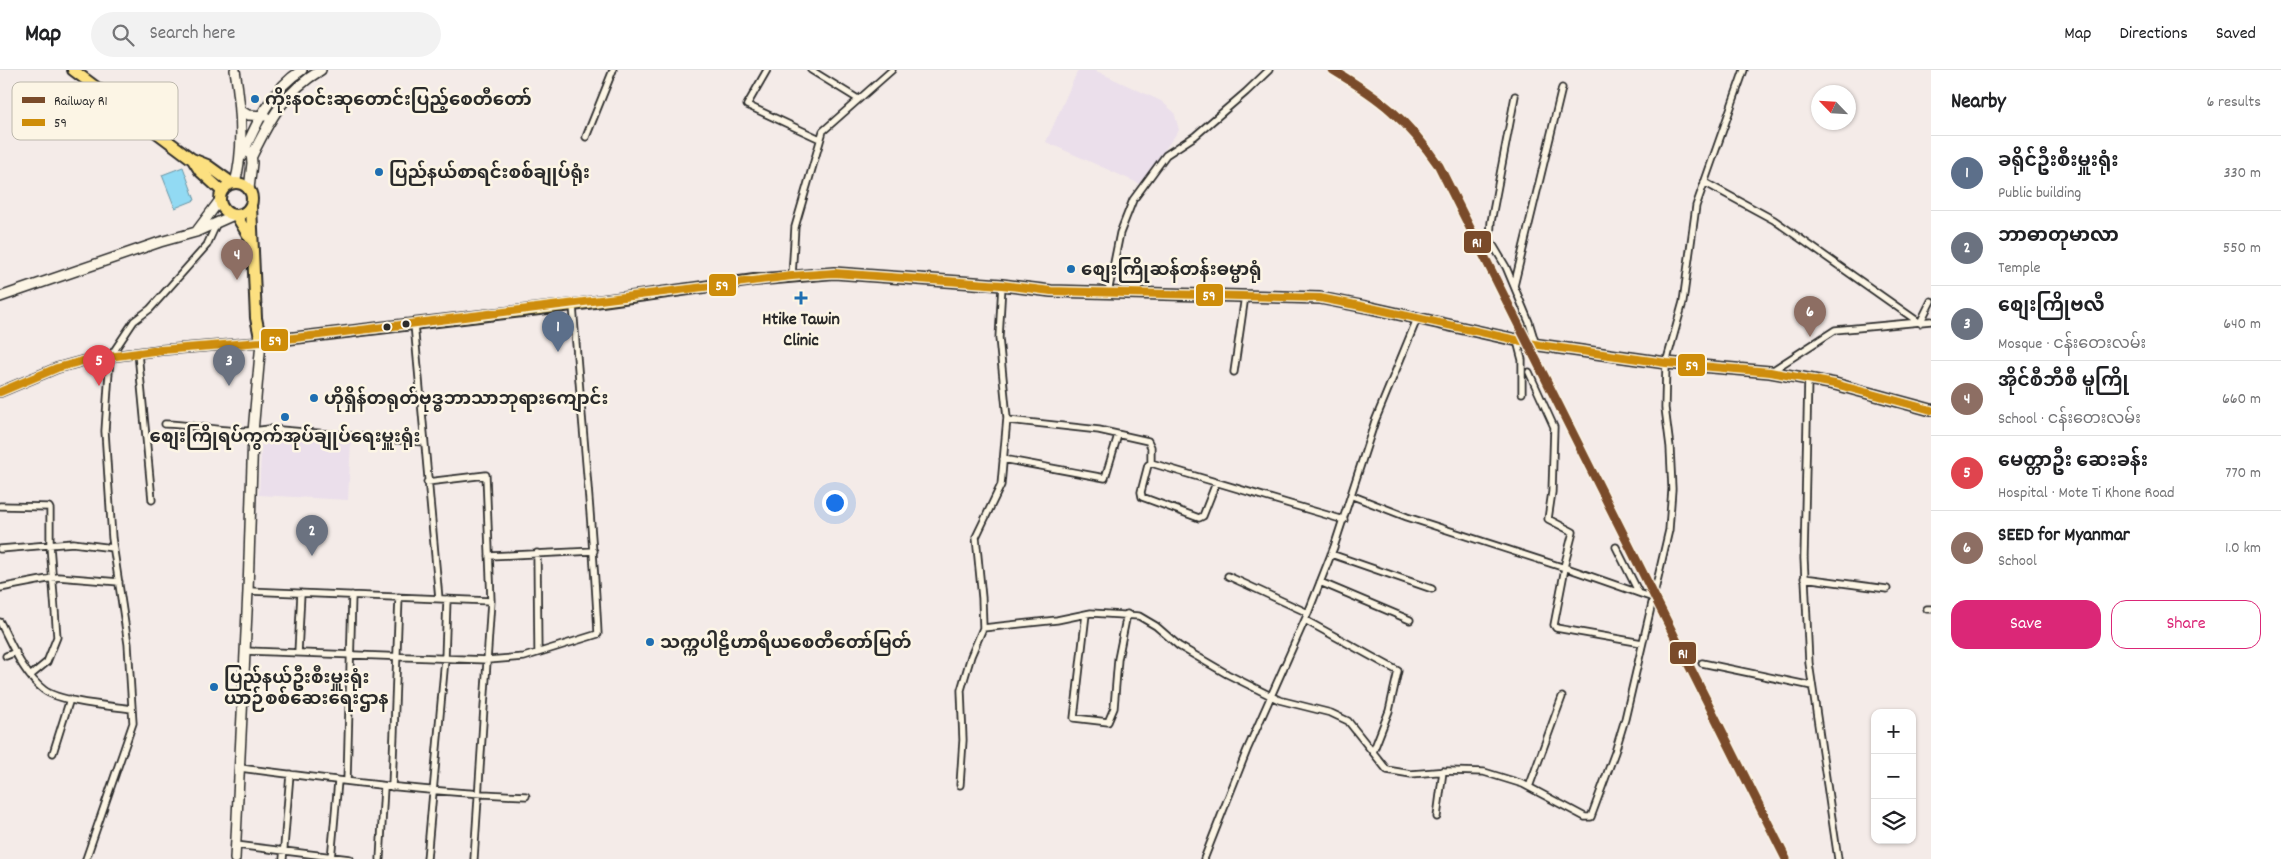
<!DOCTYPE html>
<meta charset="utf-8">
<style>
:root{--surface:#fff;--page:#f2f2f2;--text:#202124;--muted:#757577;--line:#e0e0e0;--accent:#db2777}
body{margin:0;font-family:Dekko,"Noto Sans Myanmar",sans-serif;background:var(--page);color:var(--text)}
.controls{position:absolute;right:15px;bottom:15px;display:grid;overflow:hidden;border-radius:10px;box-shadow:0 1px 4px #0004}
.controls button{width:45px;height:45px;display:grid;place-items:center;padding:0;border:0;border-bottom:1px solid var(--line);background:var(--surface);color:var(--text);font:25px sans-serif}
.compass{position:absolute;left:1811px;top:15px;width:45px;height:45px;border-radius:50%;background:var(--surface);box-shadow:0 1px 4px #0004;rotate:295deg}
.you{position:absolute;left:834px;top:432px;width:18px;height:18px;margin:-12px;border:4px solid #fff;border-radius:50%;background:#1a73e8;box-shadow:0 0 0 8px #1a73e833}
.badge{display:grid;place-items:center;width:32px;height:32px;border-radius:50%;background:var(--accent);color:#fff;font-size:16px;font-weight:700}
.pin{position:absolute;translate:-50% -41px;filter:drop-shadow(0 1px 2px #0008)}
.pin::after{content:'';position:absolute;top:26px;width:18px;height:15px;background:inherit;clip-path:polygon(0 0,100% 0,50% 100%)}
.list{margin:0;padding:0;list-style:none}
h2{display:flex;justify-content:space-between;align-items:center;height:65px;margin:0;padding:0 20px;font-size:21px}
h2 small{font-size:16px;font-weight:400;color:var(--muted)}
.list li{display:grid;grid-template-columns:32px 1fr auto;gap:15px;align-items:center;box-sizing:border-box;height:75px;padding:0 20px;border-top:1px solid var(--line)}
.list b{display:block;font-size:19px;white-space:nowrap}
.list p{margin:0;font-size:16px;white-space:nowrap;color:var(--muted)}
.list em{font-size:16px;font-style:normal;color:var(--muted)}
.actions{display:flex;gap:10px;padding:15px 20px}
.actions a{flex:1;padding:11px 0;border:1px solid var(--accent);border-radius:15px;text-align:center;font-size:18px;color:var(--accent)}
.actions .main{background:var(--accent);color:#fff}
.icon{flex:none;width:28px;height:28px;fill:none;stroke:currentColor;stroke-width:2;stroke-linecap:round;stroke-linejoin:round}
.map{position:relative;flex:none;width:1931px;height:789px;overflow:hidden}
header{display:flex;align-items:center;gap:30px;box-sizing:border-box;height:70px;padding:0 25px;background:var(--surface);border-bottom:1px solid var(--line)}
header strong{font-size:24px}
nav{display:flex;gap:28px;margin-inline-start:auto;font-size:18px}
.search{width:350px;height:45px;background:var(--page);display:flex;align-items:center;gap:12px;box-sizing:border-box;padding:0 18px;border-radius:28px;color:var(--muted);font-size:19px}
main{display:flex}
aside{flex:1;background:var(--surface)}
.map>svg:first-child{display:block}
.built{fill:#ebdfeb}
.water{fill:#92daf3;stroke:#6994a3}
.lines{fill:none;stroke-linecap:round;stroke-linejoin:round}
.minor-casing{stroke:#2b2b2b;stroke-width:9}
.secondary-casing{stroke:#2b2b2b;stroke-width:12}
.primary-casing{stroke:#2b2b2b;stroke-width:12}
.trunk-casing{stroke:#2b2b2b;stroke-width:14}
.minor{stroke:#fcf5e5;stroke-width:5.5}
.secondary{stroke:#fcf5e5;stroke-width:9}
.primary{stroke:#fce080;stroke-width:9}
.trunk{stroke:#fce080;stroke-width:10}
.bus-1-casing{stroke:#fcf5e5;stroke-width:11}
.bus-1{stroke:#ce8d09;stroke-width:8}
.rail-1-casing{stroke:#fcf5e5;stroke-width:12}
.rail-1{stroke:#7a4b2a;stroke-width:9}
.poi-dot{fill:#1f6fb2;stroke:#fcf5e5;stroke-width:2}
.bus-dot{fill:#2b2b2b;stroke:#fcf5e5;stroke-width:2}
.labels{text-anchor:middle;stroke-width:5;stroke-linejoin:round;paint-order:stroke}
.poi-label{font-size:18px;font-weight:bold;fill:#2b2b2b;stroke:#fcf5e5;text-anchor:start}
.key{fill:#fcf5e5;stroke:#bdb8ad;stroke-width:1}
.key-label{font-size:14px;fill:#2b2b2b}
.line-badge{stroke:#fcf5e5;stroke-width:2}
.badge-label{font-size:14px;text-anchor:middle;font-weight:bold;fill:#fff}
</style>
<header>
<strong>Map</strong>
<div class="search"><svg class="icon" aria-label="search" viewBox="0 0 24 24"><circle cx="10" cy="10" r="6"/><path d="M15 15l6 6"/></svg>Search here</div>
<nav><a>Map</a><a>Directions</a><a>Saved</a></nav>
</header>
<main>
<div class="map">
<svg width="1931" height="789" viewBox="0 0 1931 789">
<rect width="100%" height="100%" fill="#f4ebe8"/>
<filter id="ink" filterUnits="userSpaceOnUse"><feTurbulence type="fractalNoise" baseFrequency=".02" numOctaves="2"/><feDisplacementMap in="SourceGraphic" scale="10" xChannelSelector="R" yChannelSelector="G"/><feConvolveMatrix kernelMatrix="1 2 1 2 8 2 1 2 1" color-interpolation-filters="sRGB"/></filter>
<g filter="url(#ink)">
<path class="built" d="M1078,0H1094L1161,31L1174,42L1179,60L1140,114L1046,72Z
M262,365L351,370L348,430L259,425Z"/>
<path class="water" d="M183,97L195,130L175,138L162,105Z"/>
<g class="lines">
<defs>
<path id="minor" d="M767,0L747,35L820,69
M811,0L858,29
M1515,26L1491,152L1490,170L1506,197L1529,252L1536,275
M586,67L613,0
M1704,112L1774,150L1920,253L1931,231
M792,206L795,157L823,61L892,0
M1514,216L1562,18
M1108,223L1120,163L1133,130L1166,85L1195,66L1246,22L1269,0
M414,254L439,529
M1517,271L1522,290V323
M138,283L152,430
M1234,302L1245,226
M1529,302L1554,357L1552,422L1548,449L1573,462L1564,497L1653,528
M1770,302L1835,260L1931,251
M1808,309L1804,488L1809,593L1838,789
M1007,350L1099,360L1148,371L1151,377V393L1148,395L1141,422L1142,427L1199,448L1203,446L1216,413
M165,354C200,355 234,365 269,359L423,372
M1003,389L1105,408L1118,365
M1151,393L1344,450
M427,412L486,405L491,531L474,789
M1353,426L1407,447L1565,498L1554,555L1556,558L1642,573
M0,436L49,437L50,439V475L57,567L47,592L30,606
M1616,477L1639,523
M0,479L73,473L113,478
M537,483L538,582
M1331,484L1432,519
M489,486L594,481
M1228,506L1308,543
M1804,508L1887,519
M1320,512L1410,550
M0,518L58,507L119,512
M248,521L491,531
M1927,539H1931
M1086,544L1074,648L1108,652L1114,638L1118,589L1127,544
M1305,550L1398,601L1389,641L1373,682
M0,552C12,575 23,604 44,620C60,632 111,636 132,639
M983,558L1057,550L1091,543L1139,546L1156,556L1179,576L1227,604L1279,630L1331,643L1348,651L1387,700L1411,704L1448,701L1484,702L1523,714L1585,747H1591L1615,682L1625,649L1669,460L1672,419L1670,377L1665,338L1666,293L1683,232L1696,136L1744,0
M245,581L488,590L524,587L598,564C593,454 581,345 573,235
M298,583L301,523
M6,586L16,582
M1702,593L1812,616
M53,683L70,629
M240,698C335,710 430,723 526,726
M347,711L352,525
M960,715L963,670L961,620L971,586L983,558L982,528L976,467L1001,415L1007,348L999,268L1002,215
M392,717L399,527
M1529,717L1562,627
M1437,747L1443,701
M236,775L350,789
M86,789L133,653L128,574L112,468L105,361L110,287L134,251L150,239L207,175L216,155
M283,789L290,704
M331,789L338,711
M380,789L384,717
M427,789L445,589L447,529
M1204,789L1247,680L1308,543L1334,477L1375,351L1417,249"/>
<path id="secondary" d="M240,40L248,45L265,46
M242,86C256,54 271,19 302,0
M252,86C270,49 284,22 321,0
M235,113C245,77 241,36 235,0
M249,119L252,93L251,82
M196,162L220,130
M0,227L160,172L196,162L234,145
M235,789L248,521L253,362L261,272"/>
<path id="primary" d="M0,322L57,298L86,290L161,280L261,272"/>
<path id="trunk" d="M73,0L192,89L207,95L232,113
M193,90L200,101L222,121
M220 129a16 16 0 1 1 32 0a16 16 0 1 1-32 0Z
M251,136L256,248L261,272L573,235L754,210L834,203L1002,215L1051,221L1320,228L1371,238L1539,275L1666,293L1770,302L1835,314L1931,340
M236,145L251,170"/>
</defs>
<use href="#minor" class="minor-casing"/>
<use href="#secondary" class="secondary-casing"/>
<use href="#primary" class="primary-casing"/>
<use href="#trunk" class="trunk-casing"/>
<use href="#minor" class="minor"/>
<use href="#secondary" class="secondary"/>
<use href="#primary" class="primary"/>
<use href="#trunk" class="trunk"/>
<defs>
<path id="bus-1" d="M0,322L57,298L86,290L161,280L261,272L377,258L792,206L834,203L1002,215L1051,221L1320,228L1371,238L1539,275L1666,293L1770,302L1835,314L1931,340"/>
</defs>
<use href="#bus-1" class="bus-1-casing"/>
<use href="#bus-1" class="bus-1"/>
<defs>
<path id="rail-1" d="M1333,0C1381,29 1407,49 1439,96L1786,789"/>
</defs>
<use href="#rail-1" class="rail-1-casing"/>
<use href="#rail-1" class="rail-1"/>
</g>
</g>
<g class="poi-dot">
<circle cx="255" cy="29" r="5"/>
<circle cx="379" cy="102" r="5"/>
<circle cx="1071" cy="199" r="5"/>
<path d="M798.5 220.5h5v5h5v5h-5v5h-5v-5h-5v-5h5z"/>
<circle cx="314" cy="328" r="5"/>
<circle cx="285" cy="347" r="5"/>
<circle cx="650" cy="572" r="5"/>
<circle cx="214" cy="617" r="5"/>
</g>
<g class="bus-dot">
<circle cx="406" cy="254" r="4.5"/>
<circle cx="387" cy="257" r="4.5"/>
</g>
<g class="labels">
<g class="poi-label">
<text x="265" y="35">ကိုးနဝင်းဆုတောင်းပြည့်စေတီတော်</text>
<text x="389" y="108">ပြည်နယ်စာရင်းစစ်ချုပ်ရုံး</text>
<text x="1081" y="205">စျေးကြိုဆန်တန်းဓမ္မာရုံ</text>
<text x="801" y="254" text-anchor="middle">Htike Tawin<tspan x="801" dy="21">Clinic</tspan></text>
<text x="324" y="334">ဟိုရှိန်တရုတ်ဗုဒ္ဓဘာသာဘုရားကျောင်း</text>
<text x="285" y="372" text-anchor="middle">စျေးကြိုရပ်ကွက်အုပ်ချုပ်ရေးမှူးရုံး</text>
<text x="660" y="578">သက္ကပါဠိဟာရိယစေတီတော်မြတ်</text>
<text x="224" y="613">ပြည်နယ်ဦးစီးမှူးရုံး<tspan x="224" dy="21">ယာဉ်စစ်ဆေးရေးဌာန</tspan></text>
</g>
</g>
<rect x="12" y="12" width="166" height="58" rx="8" class="key"/>
<rect x="22" y="27" width="23" height="6" fill="#7a4b2a"/>
<rect x="22" y="49" width="23" height="7" fill="#ce8d09"/>
<g class="key-label">
<text x="54" y="35">Railway R1</text>
<text x="54" y="57">59</text>
</g>
<g class="line-badge">
<rect x="1463" y="160" width="29" height="24" rx="5" fill="#7a4b2a"/>
<rect x="708" y="203" width="29" height="24" rx="5" fill="#ce8d09"/>
<rect x="1195" y="213" width="29" height="24" rx="5" fill="#ce8d09"/>
<rect x="260" y="258" width="29" height="24" rx="5" fill="#ce8d09"/>
<rect x="1677" y="283" width="29" height="24" rx="5" fill="#ce8d09"/>
<rect x="1669" y="571" width="28" height="24" rx="5" fill="#7a4b2a"/>
</g>
<g class="badge-label">
<text x="1477" y="177">R1</text>
<text x="722" y="220">59</text>
<text x="1209" y="230">59</text>
<text x="275" y="275">59</text>
<text x="1692" y="300">59</text>
<text x="1683" y="588">R1</text>
</g>
</svg>
<div class="controls">
<button>+</button>
<button>−</button>
<button><svg class="icon" aria-label="layers" viewBox="0 0 24 24"><path d="M12 4l9 5-9 5-9-5zM3 14l9 5 9-5"/></svg></button>
</div>
<svg class="compass" viewBox="-18 -18 36 36"><path d="M0-13l5 13h-10z" fill="#e53935"/><path d="M0 13l5-13h-10z" fill="#757577"/></svg>
<div class="you"></div>
<div class="pin badge" style="left:558px;top:282px;background:#5c6f8a">1</div>
<div class="pin badge" style="left:312px;top:486px;background:#6b7280">2</div>
<div class="pin badge" style="left:229px;top:316px;background:#6b7280">3</div>
<div class="pin badge" style="left:237px;top:210px;background:#8d6e63">4</div>
<div class="pin badge" style="left:99px;top:316px;background:#e0444e">5</div>
<div class="pin badge" style="left:1810px;top:267px;background:#8d6e63">6</div>
</div>
<aside>
<h2>Nearby<small>6 results</small></h2>
<ul class="list">
<li><span class="badge" style="background:#5c6f8a">1</span><div><b>ခရိုင်ဦးစီးမှူးရုံး</b><p>Public building</p></div><em>330 m</em></li>
<li><span class="badge" style="background:#6b7280">2</span><div><b>ဘာဓာတုမာလာ</b><p>Temple</p></div><em>550 m</em></li>
<li><span class="badge" style="background:#6b7280">3</span><div><b>စျေးကြိုဗလီ</b><p>Mosque · ငန်းတေးလမ်း</p></div><em>640 m</em></li>
<li><span class="badge" style="background:#8d6e63">4</span><div><b>အိုင်စီဘီစီ မူကြို</b><p>School · ငန်းတေးလမ်း</p></div><em>660 m</em></li>
<li><span class="badge" style="background:#e0444e">5</span><div><b>မေတ္တာဦး ဆေးခန်း</b><p>Hospital · Mote Ti Khone Road</p></div><em>770 m</em></li>
<li><span class="badge" style="background:#8d6e63">6</span><div><b>SEED for Myanmar</b><p>School</p></div><em>1.0 km</em></li>
</ul>
<div class="actions"><a class="main">Save</a><a>Share</a></div>
</aside>
</main>
